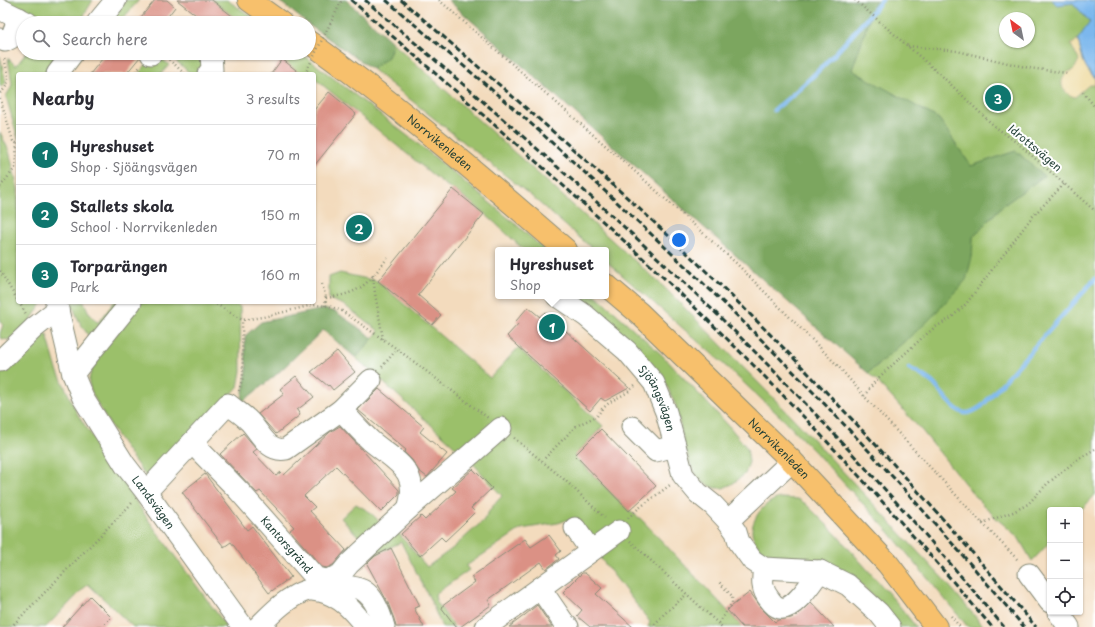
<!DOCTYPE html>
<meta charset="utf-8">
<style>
:root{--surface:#fff;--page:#f7f7f7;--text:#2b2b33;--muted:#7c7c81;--line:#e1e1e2;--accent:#0f766e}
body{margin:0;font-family:"Playpen Sans",sans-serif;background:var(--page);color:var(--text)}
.controls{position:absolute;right:12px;bottom:12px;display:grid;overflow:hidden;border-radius:4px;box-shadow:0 1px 3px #0004}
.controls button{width:36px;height:36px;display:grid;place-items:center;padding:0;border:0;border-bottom:1px solid var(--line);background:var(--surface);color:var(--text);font:20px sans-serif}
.compass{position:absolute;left:999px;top:12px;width:36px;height:36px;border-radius:50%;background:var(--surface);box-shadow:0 1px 3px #0004;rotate:327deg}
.you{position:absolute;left:679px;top:240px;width:14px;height:14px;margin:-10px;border:3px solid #fff;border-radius:50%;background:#1a73e8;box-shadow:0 0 0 6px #1a73e833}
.badge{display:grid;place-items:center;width:26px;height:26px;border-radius:50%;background:var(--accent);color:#fff;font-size:13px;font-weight:700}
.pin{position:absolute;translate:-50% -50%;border:2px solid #fff;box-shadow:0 1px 4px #0006}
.popup{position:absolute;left:495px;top:247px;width:114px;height:52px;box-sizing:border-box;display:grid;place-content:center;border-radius:4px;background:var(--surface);filter:drop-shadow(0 1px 3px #0005);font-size:13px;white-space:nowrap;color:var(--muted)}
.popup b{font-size:15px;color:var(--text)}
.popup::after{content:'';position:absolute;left:50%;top:100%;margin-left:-8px;border:8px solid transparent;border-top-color:var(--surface)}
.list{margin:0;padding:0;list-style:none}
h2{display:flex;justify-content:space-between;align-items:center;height:52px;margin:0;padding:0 16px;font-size:17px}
h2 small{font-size:13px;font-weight:400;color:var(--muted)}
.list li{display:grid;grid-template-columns:26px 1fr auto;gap:12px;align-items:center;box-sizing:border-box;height:60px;padding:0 16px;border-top:1px solid var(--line)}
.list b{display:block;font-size:15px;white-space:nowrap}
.list p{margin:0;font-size:13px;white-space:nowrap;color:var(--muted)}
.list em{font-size:13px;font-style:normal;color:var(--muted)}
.icon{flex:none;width:22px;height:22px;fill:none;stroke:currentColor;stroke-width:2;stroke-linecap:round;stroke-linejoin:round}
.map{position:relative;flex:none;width:1095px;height:627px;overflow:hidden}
.search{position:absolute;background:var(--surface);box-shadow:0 1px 3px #0004;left:16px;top:16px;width:300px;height:44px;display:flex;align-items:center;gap:10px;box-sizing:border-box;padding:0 14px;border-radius:22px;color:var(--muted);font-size:15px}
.panel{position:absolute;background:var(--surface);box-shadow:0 1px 3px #0004;left:16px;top:72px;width:300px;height:232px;border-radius:4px}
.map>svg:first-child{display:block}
.green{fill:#9bc06b;stroke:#5d7e50;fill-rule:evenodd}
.forest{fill:#7ca65f;stroke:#4e724a}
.sand{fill:#eeda9e;stroke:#868c69}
.water{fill:#7cb7ed;stroke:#4e7a90}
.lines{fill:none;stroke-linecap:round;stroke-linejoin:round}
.stream{stroke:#7cb7ed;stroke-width:4.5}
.building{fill:#db9185}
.minor-casing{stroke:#898c78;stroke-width:23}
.major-casing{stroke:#898c78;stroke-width:24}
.path{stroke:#898c78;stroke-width:2.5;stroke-dasharray:1 3;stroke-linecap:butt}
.minor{stroke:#fff;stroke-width:21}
.major{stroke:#f7c06c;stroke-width:22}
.rail{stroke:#1f3d34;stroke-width:3;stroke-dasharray:6 3;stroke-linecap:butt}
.path-bridge{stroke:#898c78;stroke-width:2.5;stroke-dasharray:1 3;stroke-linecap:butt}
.labels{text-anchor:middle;stroke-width:4;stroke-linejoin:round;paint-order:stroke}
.street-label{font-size:11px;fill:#1f3d34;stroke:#fff}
</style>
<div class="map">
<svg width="1095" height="627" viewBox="0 0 1095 627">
<rect width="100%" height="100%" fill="#fff"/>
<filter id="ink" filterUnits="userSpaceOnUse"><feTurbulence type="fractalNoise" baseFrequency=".025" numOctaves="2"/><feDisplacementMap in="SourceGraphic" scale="8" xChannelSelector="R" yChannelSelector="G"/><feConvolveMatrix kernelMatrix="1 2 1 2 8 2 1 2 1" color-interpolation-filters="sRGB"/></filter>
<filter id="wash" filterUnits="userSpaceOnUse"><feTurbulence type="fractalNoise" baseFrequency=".012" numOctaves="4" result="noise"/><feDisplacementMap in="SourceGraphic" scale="16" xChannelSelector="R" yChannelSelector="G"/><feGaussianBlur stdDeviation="0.9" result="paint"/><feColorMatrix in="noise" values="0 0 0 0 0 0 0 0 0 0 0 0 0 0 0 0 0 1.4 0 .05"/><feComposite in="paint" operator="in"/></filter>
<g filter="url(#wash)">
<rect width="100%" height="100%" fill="#f3dbbd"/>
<path class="green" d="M2,0H93L84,15V23H44L21,9Z
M126,0H139L119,23H110Z
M212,0H227L261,23H241Z
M876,0H1052L1057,5L1073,3L1090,22L1081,52L1095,78V495L1080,511L1050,510V542L1032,561L1018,537L996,518L979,501L923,432L876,380L868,373L878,365L972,257L973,237L1001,207L1043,176L1016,151L971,166L939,119L851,70ZM1005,18H1029V42H1005Z
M393,43L666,289L795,420L946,582L984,627H968L890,533L815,452L783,419L719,360L606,261V250H594L530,195L372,69L388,57Z
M26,53H55L57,62L49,74H18V139L6,96L11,88L12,84L8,58L16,66Z
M167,53H206L204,74H191Z
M274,53H301L427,151L512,221L545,250H524C499,227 474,201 444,184L314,78V74L299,73Z
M156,54L169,65L161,74H138Z
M0,56L6,83L1,87L0,85Z
M0,132L9,151L18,189V302H43L26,327L8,340L0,338V333L3,325L0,322Z
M340,273L377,281L490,378L518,348L603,426L574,456L629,511L641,519L725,608L742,627H648L650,622L574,524L567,520L558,523L521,529L466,566L469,570L435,594L436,601L454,627H442L430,599L401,542L362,561L394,528L427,567L453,548L483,521L492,507L502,496L469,459L356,358L379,331L344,305L329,299V277Z
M576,296H597L661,354L729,426L747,448L749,462L745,474L732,484L723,488H715L703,483L695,473L690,463L684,444L676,406L666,384L617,332Z
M71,302H84L89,313L97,322H99L114,302H125L91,340L79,321Z
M140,302H235L240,307L241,371L238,387L156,475L148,479C137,465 86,395 89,380C94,353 123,324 140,302Z
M40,332L44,333L47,335L57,370L78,415L149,521L227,627H133L88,584L46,627H0V373Z
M780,498L798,499L806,504L835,533L897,603L916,627H899C882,608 865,584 843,570C818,556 795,564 771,557C762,554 752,540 752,531C752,525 755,519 758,514C763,506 771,500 780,498Z
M356,504L370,512L382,524L362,540L341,518Z"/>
<path class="forest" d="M278,0H346L393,43L388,57L372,69L309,25V23H307Z
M448,0H876L852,70L939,119L971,166L1016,151L1044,176L1001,207L973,237L972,257L966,280L927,322L868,373Z
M324,309L336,312L373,338L356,358L323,330L277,374L241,403L247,370L245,352V336L261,322Z"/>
<path class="sand" d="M1078,39C1081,53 1083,68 1095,78V85H1089L1075,97C1063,94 1056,82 1068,72C1070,71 1072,71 1074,69C1076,67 1077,63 1079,60L1071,45Z"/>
<path class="water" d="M1052,0H1095V78C1083,68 1081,53 1078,39L1090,22L1073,3L1057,5Z"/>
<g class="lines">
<path class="stream" d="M774,110C814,79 850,39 882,0
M909,368C918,373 926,377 933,383C941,391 953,411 965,413C971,414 977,409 982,406L1095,279"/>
</g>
<g id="blocks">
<path class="building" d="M155,0H167L175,7L163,23H136Z
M177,0H212L241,23H206Z
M107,53H139L140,57L126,74H90Z
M282,59L301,74H271Z
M329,92L356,114L314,166V110Z
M453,189L484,214L418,295L441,315L432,325L378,281Z
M528,307L540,317L545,312L629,388L605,401L601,398L590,411L507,336L519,323L516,321Z
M337,351L355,372L333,390L329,385L328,386L311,372Z
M296,376L314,397L297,410L300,415L276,434L258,414L284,394L280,389Z
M379,389L424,427L420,432L447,454L427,477L419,471L412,460L404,452L406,450L358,410Z
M340,426L399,490V494L381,512L336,466L304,496L315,507L310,511L346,550L333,565L327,568L322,567L290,530L294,527L260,491L257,493L220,454L243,433L257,449L253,452L276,476L281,472L284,475L330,432Z
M601,429L656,486L629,511L575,455Z
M473,469L492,488L471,508L475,512L464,523L445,541L441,537L420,556L401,534L421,516L425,520L456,491L452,488Z
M205,474L247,530L252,526L291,577L269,593L231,542L224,547L182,492Z
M549,535L561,551L556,555L559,559L546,569L541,562L488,600L491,605L460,627H456L441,607L475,582L471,577L525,539L531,547Z
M391,548L420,606L414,608L424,627H396L394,619L388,603L367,564L375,556Z
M582,573H585L602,588L596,594L633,627H590L577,616L582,610L563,592Z
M750,592L763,610L775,622L778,620L791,618L797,615L811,602L834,627H742L727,610Z
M90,596L111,617L101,627H62Z
M537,605L552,627H509L525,615Z"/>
</g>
</g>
<g filter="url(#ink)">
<use href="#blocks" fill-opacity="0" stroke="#898c78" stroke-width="1"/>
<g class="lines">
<defs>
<g id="minor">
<path d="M0,9L28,23"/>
<path d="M97,23L116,0"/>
<path d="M0,39L5,41L11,38L19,18"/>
<path d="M151,54V53"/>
<path d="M57,74L73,53"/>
<path d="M208,74L212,70L211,53"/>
<path id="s1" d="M557,296L586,316L627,351L654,383L666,412L683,475L698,493L713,505L728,521L736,532L739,542L752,560L764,568L820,571L848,585L879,613L890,627"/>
<path id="s2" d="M56,302L73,374L83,398L125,465L146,492L243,627"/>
<path d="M0,361L34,328L58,309"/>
<path d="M73,374L131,302"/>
<path d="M341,410C351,420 361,432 371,441C396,462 421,470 408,509"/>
<path d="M632,427L656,451L675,446"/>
<path id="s3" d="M192,443L197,448L239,491L316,578L328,580L340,575L349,564L408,509L501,428"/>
<path d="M146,492L228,404C235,410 242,414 248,420C260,431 267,453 286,449L341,410L371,380"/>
<path d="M728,521L792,461"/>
<path d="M575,528L591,551"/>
<path d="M764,568C762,580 761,590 770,600C772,603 776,607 780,608C794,611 813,580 820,571"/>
<path d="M1029,574L1050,602"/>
<path d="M332,578C342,589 355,585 364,591C375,598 381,616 384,627"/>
<path d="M540,588L564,623L568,627"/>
<path d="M1058,612L1069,627"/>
<path d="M258,627C272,613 288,596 308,590C311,589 316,591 320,591C341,596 353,611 366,627"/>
<path d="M486,627L619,531"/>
</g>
<g id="major">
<path d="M249,0L281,23"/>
<path id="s4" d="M309,42C399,106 483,178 566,250"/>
<path id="s5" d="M606,285L639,313L792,461L888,564L936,627"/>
</g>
</defs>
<use href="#minor" class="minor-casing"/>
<use href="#major" class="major-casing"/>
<path class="path" d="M439,0L630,167L736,263L838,366L864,396L982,523L1019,561
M855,0L943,77L993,125L1020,145L1095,211
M908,46L957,51L1029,68L1067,73
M166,57L185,74
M133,74L140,67
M1083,92L1095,107
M0,93C13,83 7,72 4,58
M0,98L13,141L18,144
M0,187L15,168L17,143
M0,271L18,301
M373,275L375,293L383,339
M322,284L326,298
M19,302L26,314
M213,302L242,320L263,317L313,305L329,306L342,311L397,349L488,418
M325,306L326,298C363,293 367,284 389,256
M382,367L397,349
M239,391L243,377L242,320
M864,396L876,380L922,338L934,328L951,318L966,304L1032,217L1064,184
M514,438L566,481L606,519
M542,461L575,427L582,423L597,416L602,409L610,402L628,392L635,386
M628,518L639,508L670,485
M982,523L1013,512L1028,504L1047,484L1078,459L1095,449
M630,541L722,627
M951,616L960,627
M719,623L732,603V596L719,582
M11,627L133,502
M652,627L664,614L687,594"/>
<use href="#minor" class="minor"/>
<use href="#major" class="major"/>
<path class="rail" d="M351,0C464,99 579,196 687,300C795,403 896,514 992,627
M365,0C477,96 589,192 695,293C805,398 907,511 1004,627
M386,0C430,38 476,76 520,114C583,170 644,227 705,285C818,392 924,508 1024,627
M401,0C506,91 613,181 713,278C827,388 934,506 1036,627"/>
<path class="path-bridge" d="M305,74L342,0"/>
</g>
</g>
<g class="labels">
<g class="street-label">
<text dy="4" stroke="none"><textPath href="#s4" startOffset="165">Norrvikenleden</textPath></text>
<text transform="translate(1035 148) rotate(40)" y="4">Idrottsvägen</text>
<text dy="4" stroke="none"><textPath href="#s1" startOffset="146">Sjöängsvägen</textPath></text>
<text dy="4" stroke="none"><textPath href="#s5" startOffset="238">Norrvikenleden</textPath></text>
<text dy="4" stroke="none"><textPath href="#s2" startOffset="226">Landsvägen</textPath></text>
<text dy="4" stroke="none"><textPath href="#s3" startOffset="139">Kantorsgränd</textPath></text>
</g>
</g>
</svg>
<div class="controls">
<button>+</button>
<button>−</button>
<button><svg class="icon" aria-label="locate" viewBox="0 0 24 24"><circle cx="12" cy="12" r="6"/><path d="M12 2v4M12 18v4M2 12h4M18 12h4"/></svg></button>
</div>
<svg class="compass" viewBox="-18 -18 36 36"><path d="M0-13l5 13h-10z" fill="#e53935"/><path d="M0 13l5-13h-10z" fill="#7c7c81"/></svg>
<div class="you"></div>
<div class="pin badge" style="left:552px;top:327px">1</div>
<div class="popup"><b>Hyreshuset</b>Shop</div>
<div class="pin badge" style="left:359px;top:228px">2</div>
<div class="pin badge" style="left:998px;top:98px">3</div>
<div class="search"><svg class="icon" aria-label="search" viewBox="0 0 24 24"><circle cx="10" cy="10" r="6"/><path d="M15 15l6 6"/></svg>Search here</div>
<section class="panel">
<h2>Nearby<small>3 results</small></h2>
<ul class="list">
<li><span class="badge">1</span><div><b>Hyreshuset</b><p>Shop · Sjöängsvägen</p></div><em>70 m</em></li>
<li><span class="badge">2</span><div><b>Stallets skola</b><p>School · Norrvikenleden</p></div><em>150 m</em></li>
<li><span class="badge">3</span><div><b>Torparängen</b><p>Park</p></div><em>160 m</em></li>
</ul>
</section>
</div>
